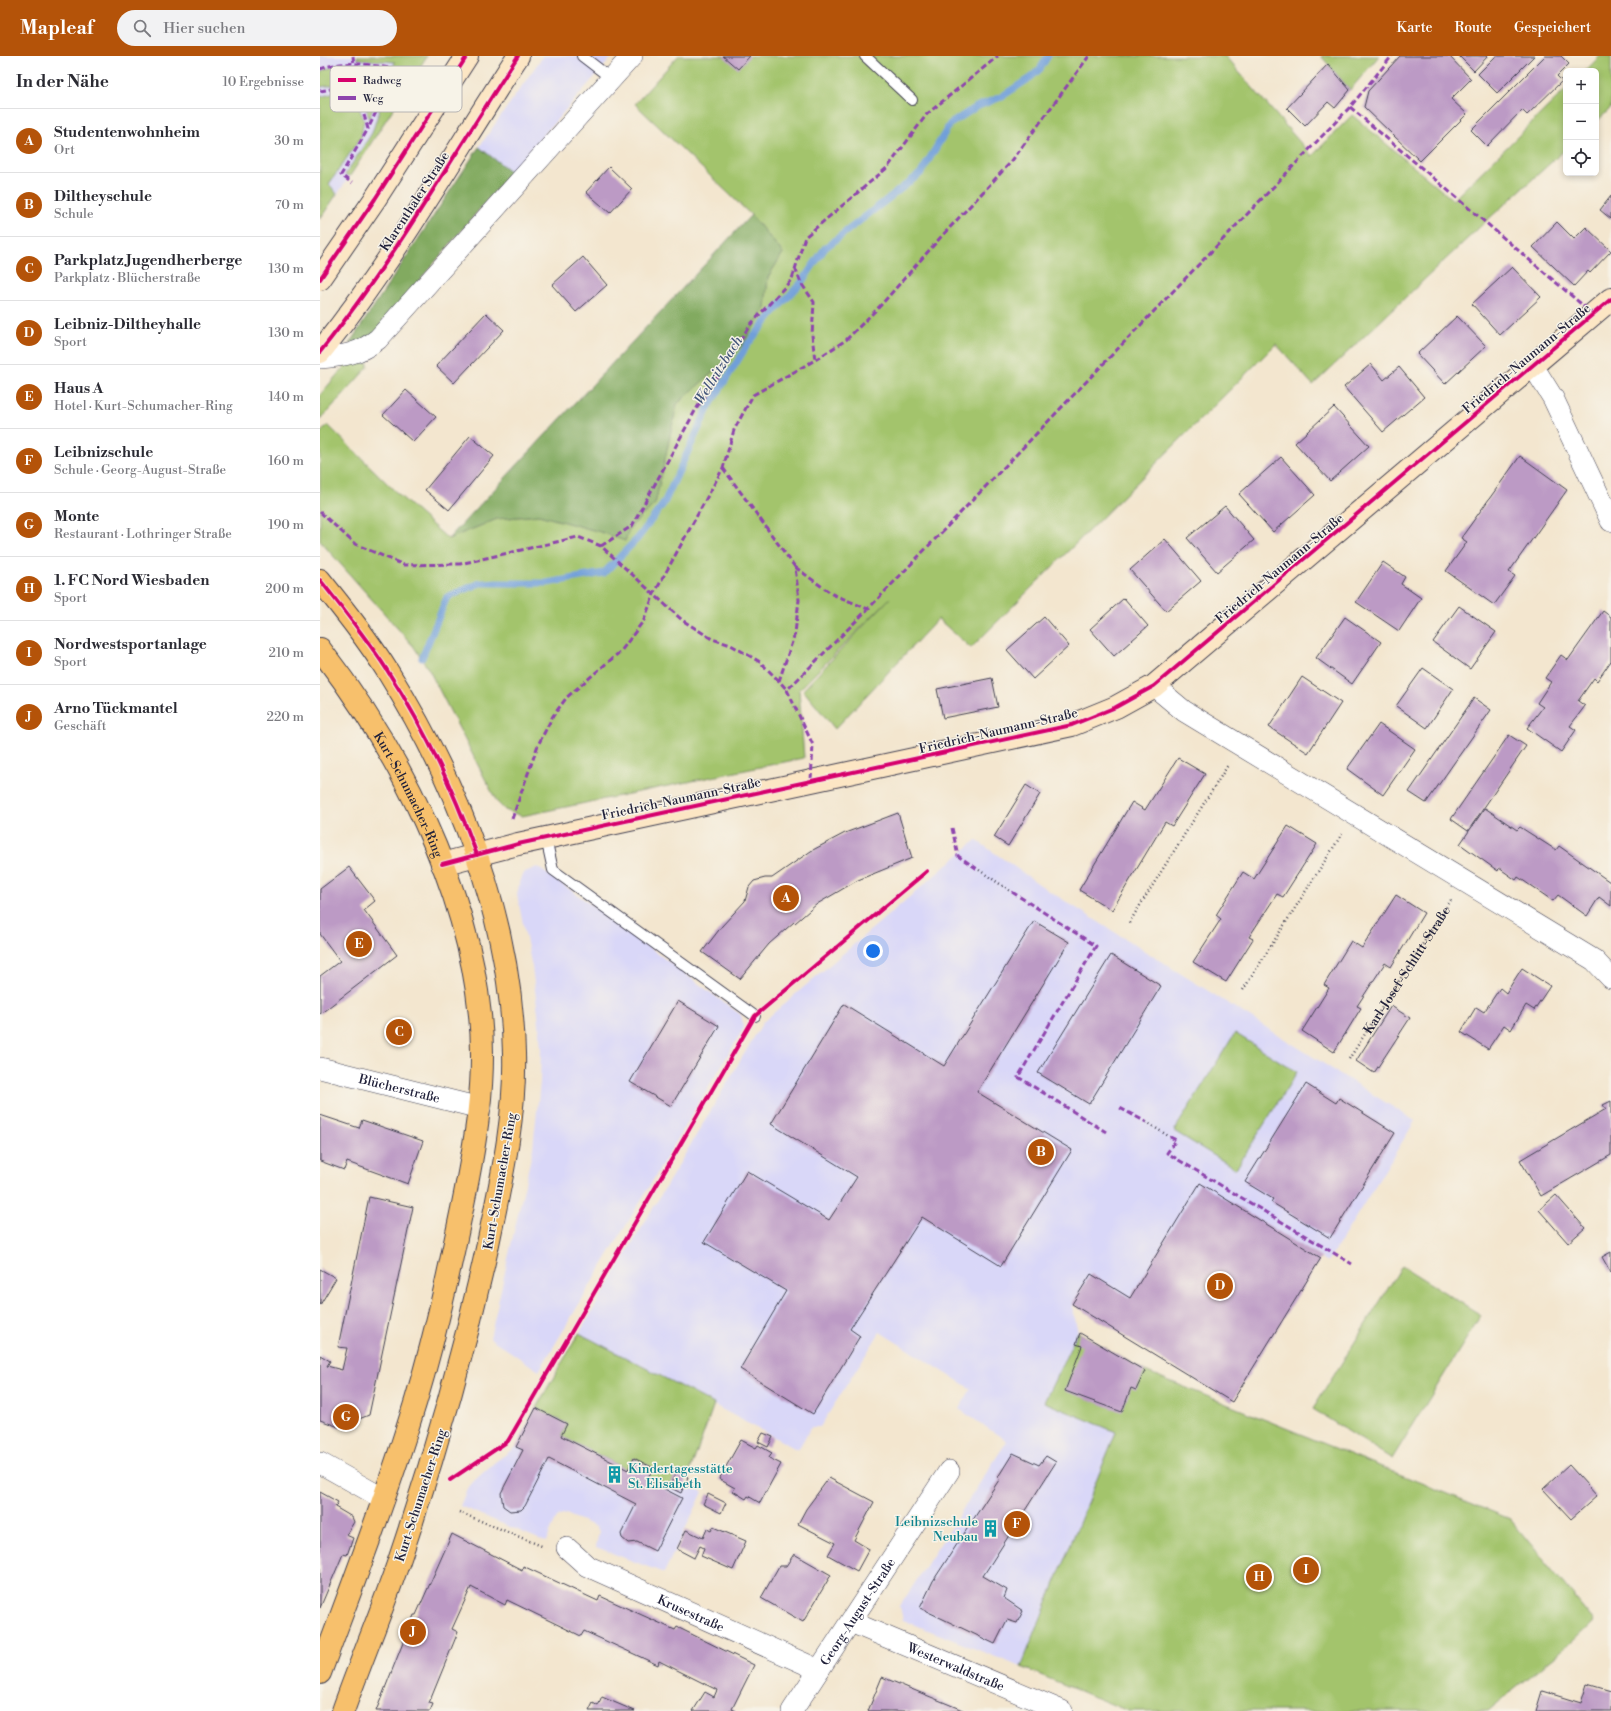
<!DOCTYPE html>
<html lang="de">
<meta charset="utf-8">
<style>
:root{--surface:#fff;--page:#f2f2f3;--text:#2b2b33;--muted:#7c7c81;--line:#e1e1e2;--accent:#b45309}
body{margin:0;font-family:"Libre Bodoni",serif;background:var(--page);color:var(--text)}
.controls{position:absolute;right:12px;top:12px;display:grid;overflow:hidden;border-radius:6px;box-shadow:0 2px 6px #0003}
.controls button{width:36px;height:36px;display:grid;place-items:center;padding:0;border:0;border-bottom:1px solid var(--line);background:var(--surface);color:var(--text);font:20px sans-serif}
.you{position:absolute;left:553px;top:895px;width:14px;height:14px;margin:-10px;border:3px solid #fff;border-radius:50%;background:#1a73e8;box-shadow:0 0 0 6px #1a73e833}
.badge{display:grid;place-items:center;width:26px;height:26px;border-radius:50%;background:var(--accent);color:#fff;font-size:13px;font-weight:700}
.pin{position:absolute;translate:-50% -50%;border:2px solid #fff;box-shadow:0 1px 4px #0006}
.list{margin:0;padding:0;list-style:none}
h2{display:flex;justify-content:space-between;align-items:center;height:52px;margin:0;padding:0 16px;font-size:17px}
h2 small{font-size:13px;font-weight:400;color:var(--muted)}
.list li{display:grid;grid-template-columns:26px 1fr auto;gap:12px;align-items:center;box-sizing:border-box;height:64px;padding:0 16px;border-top:1px solid var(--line)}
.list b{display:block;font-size:15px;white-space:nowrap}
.list p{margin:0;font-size:13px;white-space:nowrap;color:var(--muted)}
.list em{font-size:13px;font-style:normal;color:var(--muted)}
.icon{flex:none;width:22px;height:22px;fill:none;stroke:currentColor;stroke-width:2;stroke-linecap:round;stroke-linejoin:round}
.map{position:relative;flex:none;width:1291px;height:1655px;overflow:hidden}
header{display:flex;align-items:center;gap:24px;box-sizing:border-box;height:56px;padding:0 20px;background:var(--accent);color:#fff}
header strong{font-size:19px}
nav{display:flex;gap:22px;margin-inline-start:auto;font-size:14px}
.search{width:280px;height:36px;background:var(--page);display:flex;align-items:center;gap:10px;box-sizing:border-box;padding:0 14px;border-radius:22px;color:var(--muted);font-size:15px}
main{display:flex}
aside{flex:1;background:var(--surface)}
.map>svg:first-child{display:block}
.built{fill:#d9d7f8}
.green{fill:#a3c46c;stroke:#627354}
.forest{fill:#82aa60;stroke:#52664e}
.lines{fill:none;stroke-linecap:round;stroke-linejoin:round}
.stream{stroke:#709fd9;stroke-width:7}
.building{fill:#bc9ac5}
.lane-casing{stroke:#413f51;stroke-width:12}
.street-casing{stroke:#413f51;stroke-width:22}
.secondary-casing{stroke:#413f51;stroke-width:24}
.primary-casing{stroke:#413f51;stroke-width:24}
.path{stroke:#413f51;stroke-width:2.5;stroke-dasharray:1 3;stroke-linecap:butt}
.lane{stroke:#fff;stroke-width:10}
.street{stroke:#fff;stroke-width:21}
.secondary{stroke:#fce6c4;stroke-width:22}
.primary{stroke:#f7c06c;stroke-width:22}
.quiet{stroke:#8e44ad;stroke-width:3;stroke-dasharray:6 3;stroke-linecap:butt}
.cycleway-casing{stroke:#f7f3e8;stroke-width:6}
.cycleway{stroke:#d6006c;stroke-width:4}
.labels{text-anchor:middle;stroke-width:3;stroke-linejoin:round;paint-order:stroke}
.street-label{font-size:13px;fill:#22223b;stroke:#f7f3e8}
.culture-label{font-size:13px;fill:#0d838f;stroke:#f7f3e8;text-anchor:start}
.water-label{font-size:14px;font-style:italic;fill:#41547a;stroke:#f7f3e8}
.key{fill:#f7f3e8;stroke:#b7b4b4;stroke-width:1}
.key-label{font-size:11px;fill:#22223b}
</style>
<header>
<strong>Mapleaf</strong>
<div class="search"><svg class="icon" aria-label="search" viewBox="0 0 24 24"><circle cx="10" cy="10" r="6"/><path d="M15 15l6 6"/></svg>Hier suchen</div>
<nav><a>Karte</a><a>Route</a><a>Gespeichert</a></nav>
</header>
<main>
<aside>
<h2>In der Nähe<small>10 Ergebnisse</small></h2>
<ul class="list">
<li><span class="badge">A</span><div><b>Studentenwohnheim</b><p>Ort</p></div><em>30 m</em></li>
<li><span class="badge">B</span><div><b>Diltheyschule</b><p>Schule</p></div><em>70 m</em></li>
<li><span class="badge">C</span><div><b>Parkplatz Jugendherberge</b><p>Parkplatz · Blücherstraße</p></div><em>130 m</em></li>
<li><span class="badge">D</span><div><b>Leibniz-Diltheyhalle</b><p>Sport</p></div><em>130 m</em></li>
<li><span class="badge">E</span><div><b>Haus A</b><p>Hotel · Kurt-Schumacher-Ring</p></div><em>140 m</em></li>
<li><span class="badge">F</span><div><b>Leibnizschule</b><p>Schule · Georg-August-Straße</p></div><em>160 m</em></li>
<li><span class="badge">G</span><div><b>Monte</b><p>Restaurant · Lothringer Straße</p></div><em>190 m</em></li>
<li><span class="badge">H</span><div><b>1. FC Nord Wiesbaden</b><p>Sport</p></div><em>200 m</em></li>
<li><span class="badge">I</span><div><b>Nordwestsportanlage</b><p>Sport</p></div><em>210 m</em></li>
<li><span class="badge">J</span><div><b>Arno Tückmantel</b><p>Geschäft</p></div><em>220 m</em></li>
</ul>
</aside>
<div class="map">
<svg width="1291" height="1655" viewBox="0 0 1291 1655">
<rect width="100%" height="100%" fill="#f7f3e8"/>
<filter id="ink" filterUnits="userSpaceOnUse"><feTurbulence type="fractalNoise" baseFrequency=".025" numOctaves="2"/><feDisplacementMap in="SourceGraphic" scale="8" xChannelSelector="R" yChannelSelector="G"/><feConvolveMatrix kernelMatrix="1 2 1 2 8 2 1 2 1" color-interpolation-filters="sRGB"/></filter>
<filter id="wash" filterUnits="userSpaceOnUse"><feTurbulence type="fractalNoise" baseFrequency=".012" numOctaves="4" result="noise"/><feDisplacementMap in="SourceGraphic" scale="16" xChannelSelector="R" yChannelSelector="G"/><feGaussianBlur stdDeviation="0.9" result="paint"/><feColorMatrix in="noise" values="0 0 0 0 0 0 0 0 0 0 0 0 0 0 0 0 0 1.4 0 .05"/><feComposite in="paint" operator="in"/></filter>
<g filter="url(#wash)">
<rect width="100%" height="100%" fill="#f3e6cf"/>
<path class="built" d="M0,0H107L30,120L0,163Z
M223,0H293L191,116L159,91Z
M656,784L726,833L1095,1065L1008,1206L880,1128L810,1242L771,1218L752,1248L758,1276L724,1346L796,1376L701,1611L583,1564L580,1550L687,1385L639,1353L651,1333L560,1276L500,1371H491L478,1394L394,1349L365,1427L383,1436L344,1517L276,1491L279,1475L276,1471L246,1458L237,1461L226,1486L140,1450L147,1433L155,1424L175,1406L196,1391L218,1347L443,966Z
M217,811L258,839L421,959L424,972L219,1315L170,1282L213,1092L220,1027L221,993L218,957L212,911L197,839L200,823L205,816Z"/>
<path class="green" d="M37,0H107L30,120L25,119L52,77L75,6L37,3Z
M358,0H905L992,100L1032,59L1133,144L1246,33V93L1163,168L993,329L956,288L651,592L618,563L515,673L483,634L570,542L479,634L484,702L202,760L185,754L177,746L109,614L94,591L0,485V377L8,369L81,441L128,483L177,463L219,459L284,477L305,485L310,471L335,448L357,348L421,291L445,252L448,221L463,197L431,159L315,48Z
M1001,0H1059L1030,34Z
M1280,0H1291V52L1276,66V15H1265Z
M24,9L30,13L34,31L16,29L0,31V17L5,13Z
M37,10L64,16L49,64Z
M11,38L34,39L44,64L41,81L9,128L17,138L0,163V41Z
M28,306L48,307V311L0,364V339Z
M915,977L977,1016L916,1113L854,1075Z
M1082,1210L1161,1259L1072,1403L993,1353Z
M758,1276L825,1315L1190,1463L1274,1565L1252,1586L1168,1655H808L701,1611L796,1376L724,1346Z
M259,1277L394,1348L368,1421L357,1416L349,1431L327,1424L333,1412L314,1402L308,1414L241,1380L247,1368L216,1352Z"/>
<path class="forest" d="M159,91L191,116L50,283L29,288Z
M431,159L463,197L448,221L445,252L421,291L357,348L335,448L310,471L305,485L284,477L219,459L177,463L128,483Z"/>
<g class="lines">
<path class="stream" d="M102,602L127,541L160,527H227L284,517L318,482L344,447L387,354L428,288L453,257L481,227L505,192L601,117L630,68L656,51L681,41L710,22L720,13L728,0"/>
</g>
<g id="blocks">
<path class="building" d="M403,0H430L418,13Z
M1080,0H1129L1151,23L1131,43L1147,58L1100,105L1044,51L1048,35Z
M1139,0H1168L1154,15Z
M1176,0H1214L1177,37L1158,18Z
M1225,0H1241L1249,8L1237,20L1242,25L1207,59L1202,54L1167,90L1151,74Z
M1008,8L1030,34L1015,52L1008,46L985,70L967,52Z
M289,111L312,133L290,157L266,136Z
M1291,140V163L1280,154Z
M1237,166L1254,183L1266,171L1291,195L1270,217L1268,215L1254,230L1213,191Z
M263,201L287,229L256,256L232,229Z
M1192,211L1221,241L1180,279L1152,248Z
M166,257L184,274L134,327L116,310Z
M1137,260L1166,290L1125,328L1097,298Z
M1051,308L1064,324L1079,311L1104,341L1063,376L1024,331Z
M86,334L116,361L93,386L63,359Z
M1014,351L1049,390L1010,425L975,387Z
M150,380L174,400L129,454L105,434Z
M1200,400L1247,434L1189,516L1195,520L1174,549L1126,515L1147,486L1141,482Z
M961,401L995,439L953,476L919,438Z
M905,450L934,484L897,516L867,482Z
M845,483L881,525L846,555L810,514Z
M1063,506L1085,521L1081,528L1101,542L1079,575L1036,546Z
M804,542L828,570L794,600L770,573Z
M1139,550L1176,576L1150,613L1113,586Z
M1283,555L1291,561V605L1277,625L1274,622L1258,645L1265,650L1250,670L1256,674L1241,696L1207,672L1223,651L1217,647L1231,626L1225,622L1241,599L1248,604Z
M724,561L749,590L713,623L687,594Z
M1025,561L1061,586L1032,628L996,602Z
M1103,612L1133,633L1107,672L1076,650Z
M982,621L1021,647L988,697L949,671Z
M672,622L678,651L623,662L617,633Z
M1154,642L1171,654L1106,747L1089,736Z
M1059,668L1095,693L1063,739L1027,713Z
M1189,679L1206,690L1148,775L1131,763Z
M858,702L885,718L852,770L845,766L792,854L759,834L812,746L825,754Z
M706,729L720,738L688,790L674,781Z
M1165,752L1197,774L1200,771L1236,794L1239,790L1290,826L1291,824V850L1279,841L1267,860L1238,839L1233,845L1198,821L1196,824L1179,812L1178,815L1140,788Z
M578,757L592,802L538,824L497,848L475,867L474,866L449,888L420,923L382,896L402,870L425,845L429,831L434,825L445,822H452L491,795L525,777Z
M968,770L997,788L963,841L957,838L929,881L933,883L906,926L873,906L901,863L896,859L923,816L934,823Z
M29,811L55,845L44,854L77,899L0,958V920L20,905L0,878V833Z
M1076,839L1104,857L1071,911L1065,907L1037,950L1041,952L1014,996L982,975L1009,932L1004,929L1031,885L1042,892Z
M714,865L749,886L657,1036L752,1094L681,1210L602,1161L530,1273L540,1280L493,1358L420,1313L466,1235L384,1186L427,1115L509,1164L537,1121L451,1068L524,948L624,1010Z
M791,899L841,930L769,1048L718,1017Z
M1202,912L1230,930L1214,954L1206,949L1191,974L1184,969L1168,993L1141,976L1156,951L1164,956L1180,932L1186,937Z
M358,945L399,970L351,1050L310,1026Z
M1071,950L1090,962L1054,1017L1036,1005Z
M986,1028L1016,1047L1019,1042L1075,1077L1010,1182L951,1146L953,1143L925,1126Z
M1291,1045V1099L1221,1140L1200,1104L1286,1053L1283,1049Z
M0,1059L39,1072L42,1064L103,1085L88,1128L27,1106L24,1114L0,1105Z
M880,1127L1001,1202L912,1346L752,1248L771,1218L810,1242Z
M1236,1139L1265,1172L1248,1187L1219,1154Z
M49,1141L93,1151L49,1359L19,1371L0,1364V1299L10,1305L7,1310L22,1314L27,1292L18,1291Z
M1291,1196V1217L1282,1201Z
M0,1213L16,1222L0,1249Z
M760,1277L825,1315L816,1334L811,1332L802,1356L745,1335L762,1290L756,1288Z
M216,1352L247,1368L241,1380L308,1414L314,1402L333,1412L327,1424L362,1442L335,1495L317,1486L308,1487L302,1482L301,1478L316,1448L229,1403L205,1450L201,1454L190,1455L183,1450L181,1437L203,1394L196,1391Z
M443,1377L453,1381L448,1391L438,1386Z
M421,1384L436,1392L438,1389L452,1397L449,1402L461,1408L440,1447L428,1440L426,1443L413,1435L415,1432L399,1423Z
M693,1397L719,1409L726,1400L736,1406L663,1520L687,1534L684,1542L703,1555L697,1567L687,1564L675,1588L600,1552L613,1525L679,1424L678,1421Z
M1249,1409L1277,1440L1251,1463L1223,1433Z
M357,1415L368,1421L361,1437L349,1431Z
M509,1422L554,1446L534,1484L549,1493L537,1515L508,1499L515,1487L478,1468L486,1453Z
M0,1436L18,1446L15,1451L32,1461L34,1466L26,1479L33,1482L27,1499L23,1498L0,1552Z
M388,1438L406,1447L401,1457L383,1448Z
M393,1471L426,1485L413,1514L381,1500L384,1492L380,1490L374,1502L357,1493L366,1474L383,1482L387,1473L391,1475Z
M132,1478L202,1514L203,1510L278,1545L280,1540L355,1574L357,1571L434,1609L412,1653L416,1655H373L385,1636L394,1641L397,1634L339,1605L338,1609L264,1575L261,1580L187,1544L185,1549L151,1531L132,1573L138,1576L109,1647L113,1648L110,1655H56L94,1559H96Z
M474,1498L511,1519L483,1566L441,1542L459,1510H466Z
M562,1621L645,1655H548Z
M1267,1628L1291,1635V1655H1216L1222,1635L1261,1647Z
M282,1641L315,1655H269L273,1647L278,1650Z"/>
</g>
</g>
<g filter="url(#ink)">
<use href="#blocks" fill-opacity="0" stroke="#413f51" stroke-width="1"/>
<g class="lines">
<defs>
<path id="lane" d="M262,0L292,23
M545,0L592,44
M226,782L233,814L435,960"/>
<g id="street">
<path d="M0,302C24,300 39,298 58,283L312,0"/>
<path d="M1213,310L1233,342L1291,465"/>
<path d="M834,630L864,655L1274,904L1291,922"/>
<path id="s2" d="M0,1012L160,1052"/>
<path d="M0,1407L64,1443"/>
<path id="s3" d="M247,1492L267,1510L499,1614"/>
<path id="s4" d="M531,1566L742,1655"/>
<path id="s5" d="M472,1655L629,1415"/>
</g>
<path id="secondary" d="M0,223L55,143L147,0
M0,296C75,203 133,99 198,0
M122,808L198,788L752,669L796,651L834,630L1291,243"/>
<g id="primary">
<path d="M0,524C24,554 48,584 68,616C139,730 191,862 194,997C196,1061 181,1125 168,1188C145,1292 116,1395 82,1496C64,1550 42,1602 23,1655"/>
<path id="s6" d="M0,593C79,695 147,829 160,959C167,1025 155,1089 142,1153C127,1226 111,1299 88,1370C62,1454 30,1535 0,1617"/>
</g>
</defs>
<use href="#lane" class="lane-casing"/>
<use href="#street" class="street-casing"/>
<use href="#secondary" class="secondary-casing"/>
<use href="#primary" class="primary-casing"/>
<g class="path">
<path d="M659,814L692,836"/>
<path d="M809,867L908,709"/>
<path d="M923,934L1022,778"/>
<path id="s1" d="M1029,1003L1131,844"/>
<path d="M826,1066L850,1081"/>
<path d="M139,1456L224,1491"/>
</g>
<use href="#lane" class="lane"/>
<use href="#street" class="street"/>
<use href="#secondary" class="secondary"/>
<use href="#primary" class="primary"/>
<path class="quiet" d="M33,0L37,34
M0,13C24,4 45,8 70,12L56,56L48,73
M0,35L11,33L37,34L48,73L21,119L32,127
M1030,51L1273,258
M475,212L481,227L494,246L492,279L495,304
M403,412L475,511L479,544L475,577L459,625L467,634
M0,456L35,488L84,509L140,508L258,481L281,490L362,564L392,583L411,589L440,606L459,625
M281,490L312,470L375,355L430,269L472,223L485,181L568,111L607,58L678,0
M475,511L512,538L548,553
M491,724L493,689L467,634L548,553L1030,51L1072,0
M192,763L218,689L233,660L247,641L301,595L324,564L334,538L403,412L414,374L433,339L495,304L526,284L560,250L620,182L691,106L769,0
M632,772L638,800L659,814
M692,836L776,890L698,1021L786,1076
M800,1052L826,1066
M850,1081L856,1084L847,1097L1032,1208"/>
<defs>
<path id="cycleway" d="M0,223L55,143L147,0
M0,296C75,203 133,99 198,0
M0,524C23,553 47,583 67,614C104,671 134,735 157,799
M122,808L198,788L752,669L796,651L834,630L1291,243
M130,1424L188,1385L435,960L607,815"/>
</defs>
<use href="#cycleway" class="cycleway-casing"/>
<use href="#cycleway" class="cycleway"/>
</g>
</g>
<defs>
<symbol id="building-bare" viewBox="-9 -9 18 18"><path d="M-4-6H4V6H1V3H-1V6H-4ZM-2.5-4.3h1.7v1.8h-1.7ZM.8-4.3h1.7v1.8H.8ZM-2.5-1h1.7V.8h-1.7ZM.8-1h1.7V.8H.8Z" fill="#0f9aa8" stroke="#f7f3e8" stroke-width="2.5" paint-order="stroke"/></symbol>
</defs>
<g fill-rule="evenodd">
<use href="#building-bare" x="282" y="1406" width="25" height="25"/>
<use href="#building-bare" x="658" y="1460" width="25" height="25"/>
</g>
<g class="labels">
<g class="street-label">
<text transform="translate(94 145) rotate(-57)" y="5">Klarenthaler Straße</text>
<text transform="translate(1206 302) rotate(-40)" y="5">Friedrich-Naumann-Straße</text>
<text transform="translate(959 512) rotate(-40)" y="5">Friedrich-Naumann-Straße</text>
<text transform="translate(678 674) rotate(-13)" y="5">Friedrich-Naumann-Straße</text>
<text dy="5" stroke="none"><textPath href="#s6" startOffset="171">Kurt-Schumacher-Ring</textPath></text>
<text transform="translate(361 742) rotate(-12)" y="5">Friedrich-Naumann-Straße</text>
<text dy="5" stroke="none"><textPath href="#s1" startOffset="106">Karl-Josef-Schlitt-Straße</textPath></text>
<text dy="5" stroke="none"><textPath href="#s2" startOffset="82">Blücherstraße</textPath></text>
<text transform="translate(179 1125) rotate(-80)" y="5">Kurt-Schumacher-Ring</text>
<text transform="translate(100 1439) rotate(-72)" y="5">Kurt-Schumacher-Ring</text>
<text dy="5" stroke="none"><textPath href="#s5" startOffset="119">Georg-August-Straße</textPath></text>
<text dy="5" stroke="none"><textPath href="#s3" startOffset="141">Krusestraße</textPath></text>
<text dy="5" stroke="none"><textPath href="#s4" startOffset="114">Westerwaldstraße</textPath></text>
</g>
<g class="culture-label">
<text x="308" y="1417">Kindertagesstätte<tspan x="308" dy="15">St. Elisabeth</tspan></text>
<text x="658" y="1470" text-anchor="end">Leibnizschule<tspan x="658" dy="15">Neubau</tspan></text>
</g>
<g class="water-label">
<text transform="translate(398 314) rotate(-58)" y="5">Wellritzbach</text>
</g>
</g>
<rect x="10" y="10" width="132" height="46" rx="6" class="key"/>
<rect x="18" y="22" width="18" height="4" fill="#d6006c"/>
<rect x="18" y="40" width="18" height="4" fill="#8e44ad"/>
<g class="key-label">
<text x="43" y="28">Radweg</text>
<text x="43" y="46">Weg</text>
</g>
</svg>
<div class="controls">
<button>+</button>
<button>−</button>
<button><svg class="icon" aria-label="locate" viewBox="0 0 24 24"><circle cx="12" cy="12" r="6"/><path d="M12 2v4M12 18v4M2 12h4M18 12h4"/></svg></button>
</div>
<div class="you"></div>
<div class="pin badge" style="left:466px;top:842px">A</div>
<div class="pin badge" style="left:721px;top:1096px">B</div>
<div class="pin badge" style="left:79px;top:976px">C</div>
<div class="pin badge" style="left:900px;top:1230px">D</div>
<div class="pin badge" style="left:39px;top:888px">E</div>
<div class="pin badge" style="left:697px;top:1468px">F</div>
<div class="pin badge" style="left:26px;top:1361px">G</div>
<div class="pin badge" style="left:939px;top:1521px">H</div>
<div class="pin badge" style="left:986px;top:1514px">I</div>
<div class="pin badge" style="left:93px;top:1576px">J</div>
</div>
</main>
